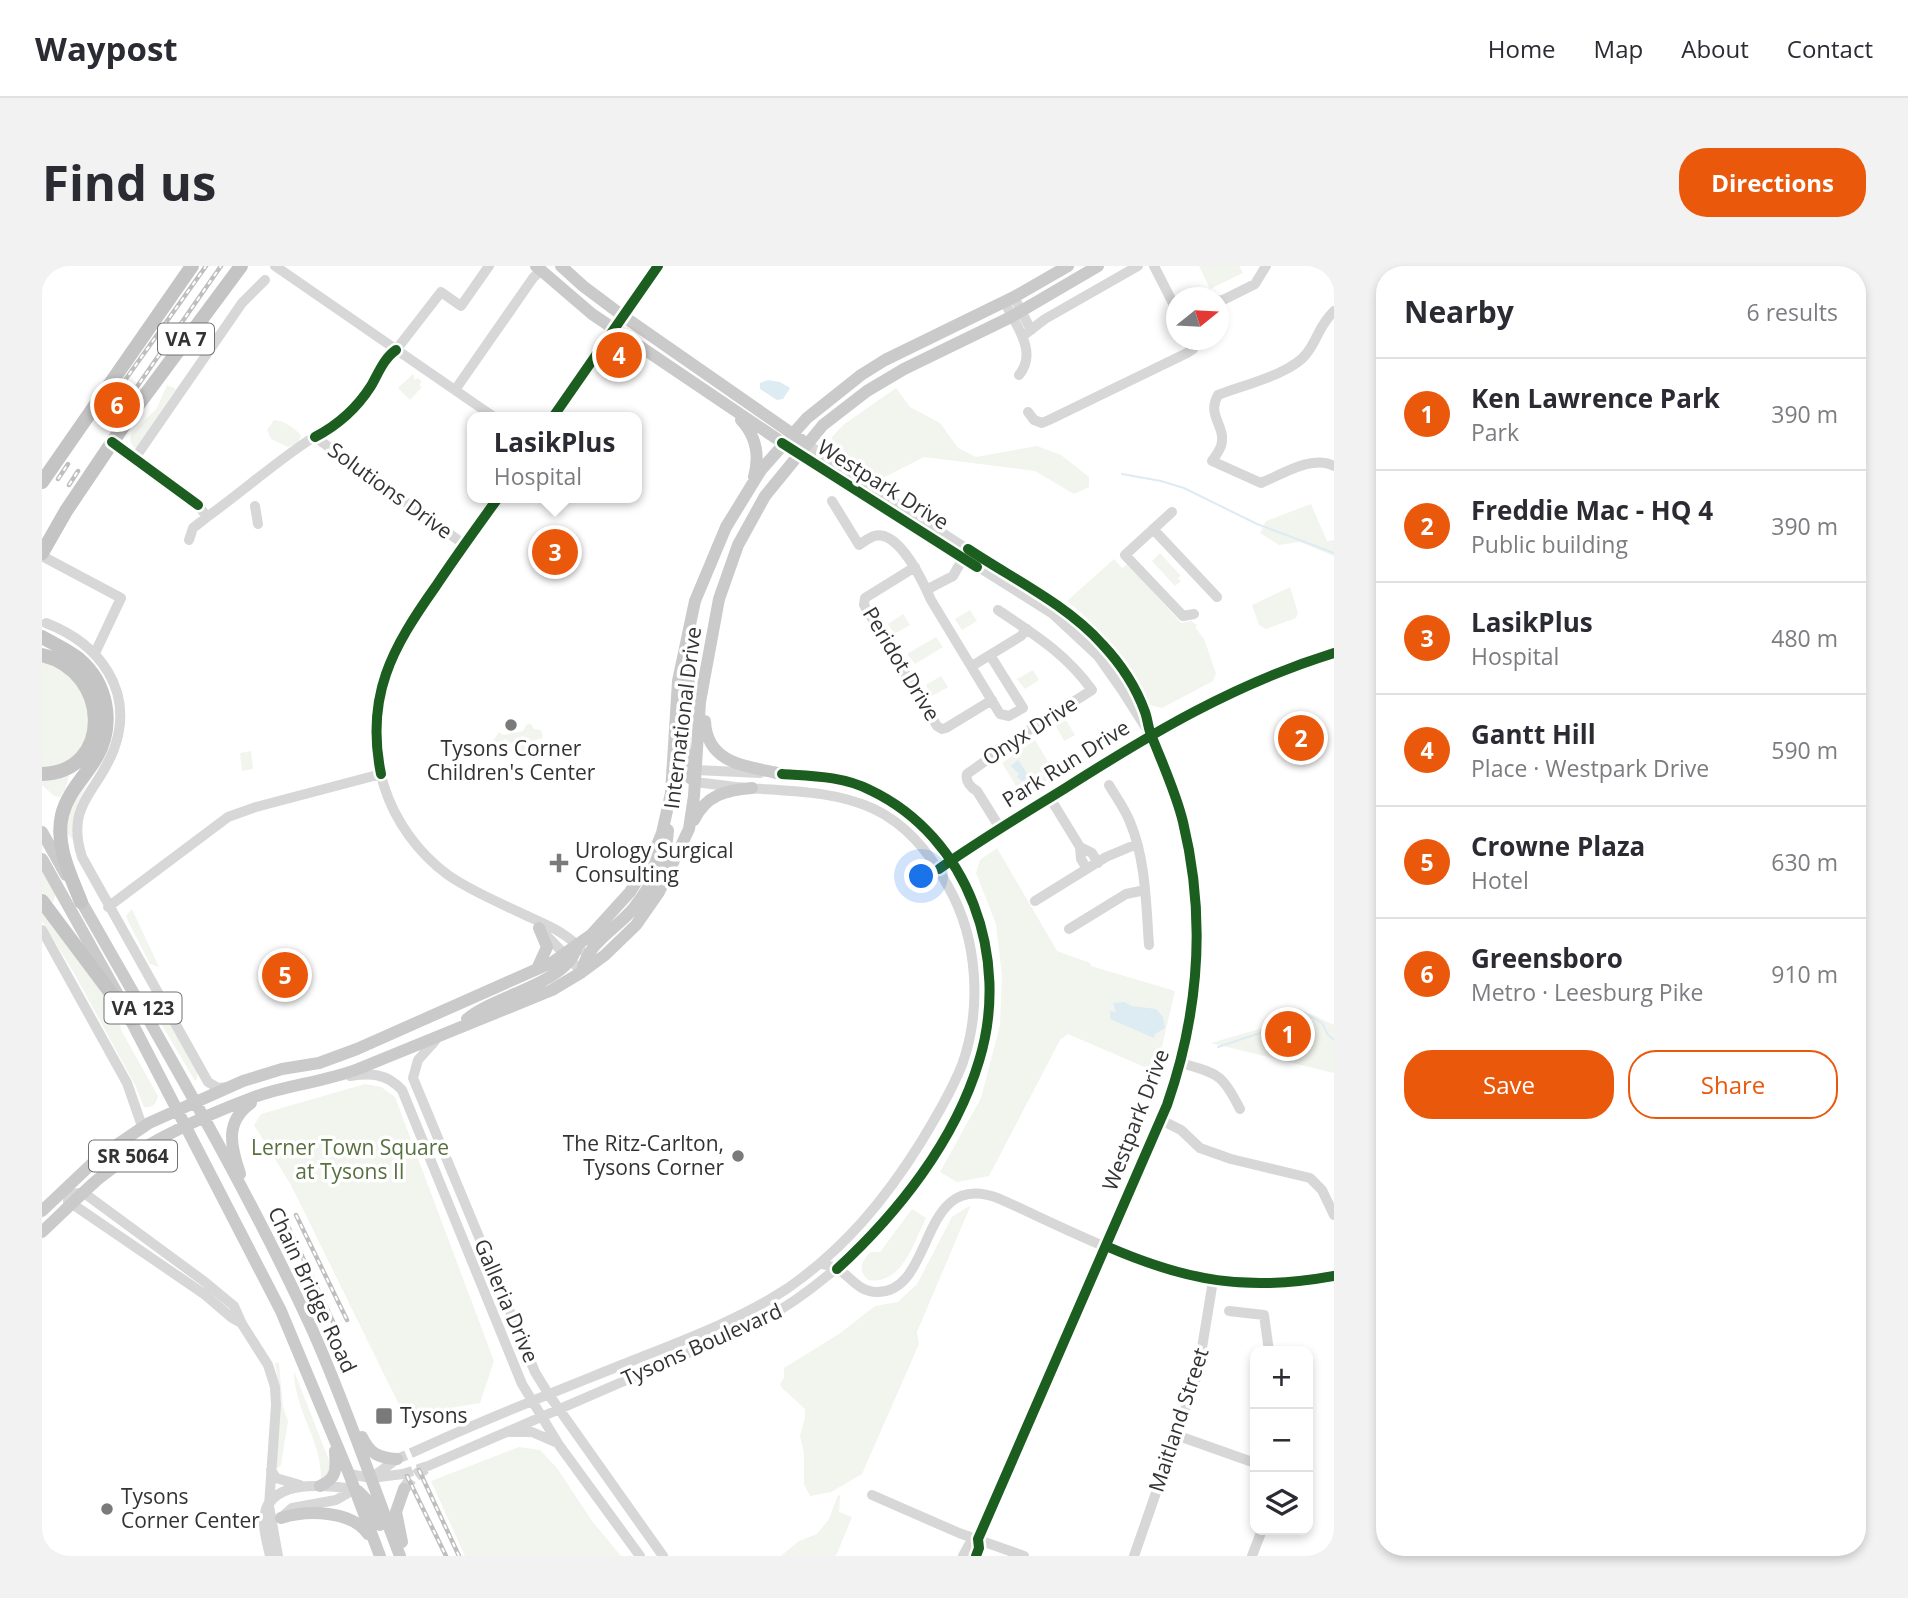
<!DOCTYPE html>
<meta charset="utf-8">
<style>
:root{--surface:#fff;--page:#f2f2f3;--text:#2b2b33;--muted:#7c7c81;--line:#e1e1e2;--accent:#ea580c}
body{margin:0;font-family:"Open Sans",sans-serif;background:var(--page);color:var(--text)}
.controls{position:absolute;right:21px;bottom:21px;display:grid;overflow:hidden;border-radius:14px;box-shadow:0 4px 10px #0003}
.controls button{width:63px;height:63px;display:grid;place-items:center;padding:0;border:0;border-bottom:2px solid var(--line);background:var(--surface);color:var(--text);font:35px sans-serif}
.compass{position:absolute;left:1124px;top:21px;width:63px;height:63px;border-radius:50%;background:var(--surface);box-shadow:0 4px 10px #0003;rotate:72deg}
.you{position:absolute;left:880px;top:611px;width:24px;height:24px;margin:-18px;border:5px solid #fff;border-radius:50%;background:#1a73e8;box-shadow:0 0 0 10px #1a73e833}
.badge{display:grid;place-items:center;width:46px;height:46px;border-radius:50%;background:var(--accent);color:#fff;font-size:23px;font-weight:700}
.pin{position:absolute;translate:-50% -50%;border:4px solid #fff;box-shadow:0 2px 7px #0006}
.popup{position:absolute;left:425px;top:146px;width:175px;height:91px;box-sizing:border-box;display:grid;place-content:center;border-radius:14px;background:var(--surface);filter:drop-shadow(0 2px 5px #0005);font-size:23px;white-space:nowrap;color:var(--muted)}
.popup b{font-size:26px;color:var(--text)}
.popup::after{content:'';position:absolute;left:50%;top:100%;margin-left:-14px;border:14px solid transparent;border-top-color:var(--surface)}
.list{margin:0;padding:0;list-style:none}
h2{display:flex;justify-content:space-between;align-items:center;height:91px;margin:0;padding:0 28px;font-size:30px}
h2 small{font-size:23px;font-weight:400;color:var(--muted)}
.list li{display:grid;grid-template-columns:46px 1fr auto;gap:21px;align-items:center;box-sizing:border-box;height:112px;padding:0 28px;border-top:2px solid var(--line)}
.list b{display:block;font-size:26px;white-space:nowrap}
.list p{margin:0;font-size:23px;white-space:nowrap;color:var(--muted)}
.list em{font-size:23px;font-style:normal;color:var(--muted)}
.actions{display:flex;gap:14px;padding:21px 28px}
.actions a{flex:1;padding:16px 0;border:2px solid var(--accent);border-radius:28px;text-align:center;font-size:24px;color:var(--accent)}
.actions .main{background:var(--accent);color:#fff}
.icon{flex:none;width:38px;height:38px;fill:none;stroke:currentColor;stroke-width:2;stroke-linecap:round;stroke-linejoin:round}
.map{position:relative;flex:none;width:1292px;height:1290px;overflow:hidden;border-radius:28px}
header{display:flex;align-items:center;gap:42px;box-sizing:border-box;height:98px;padding:0 35px;background:var(--surface);border-bottom:2px solid var(--line)}
header strong{font-size:33px}
nav{display:flex;gap:38px;margin-inline-start:auto;font-size:24px}
.intro{display:flex;align-items:center;justify-content:space-between;box-sizing:border-box;height:168px;padding:0 42px}
h1{margin:0;font-size:49px}
.button{padding:18px 32px;border-radius:28px;background:var(--accent);color:#fff;font-size:24px;font-weight:700}
main{display:flex;gap:42px;padding:0 42px}
aside{flex:1;background:var(--surface);border-radius:28px;box-shadow:0 4px 10px #0003}
.map>svg:first-child{display:block}
.green{fill:#f1f5ed}
.water{fill:#ddebf3}
.lines{fill:none;stroke-linecap:round;stroke-linejoin:round}
.stream{stroke:#ddebf3;stroke-width:2}
.minor-tunnel{stroke:#d6d6d6;stroke-width:10;stroke-dasharray:10 5;stroke-linecap:butt}
.major-tunnel{stroke:#d6d6d6;stroke-width:12;stroke-dasharray:12 6;stroke-linecap:butt}
.minor{stroke:#d7d7d7;stroke-width:10}
.major{stroke:#cacaca;stroke-width:12}
.highway{stroke:#c4c4c4;stroke-width:14}
.rail-casing{stroke:#bebebe;stroke-width:4.5}
.rail{stroke:#fff;stroke-width:2;stroke-dasharray:5;stroke-linecap:butt}
.cycleway-casing{stroke:#fff;stroke-width:15}
.cycleway{stroke:#1b5e20;stroke-width:10}
.poi-dot{fill:#7a7a7a;stroke:#fff;stroke-width:2.5}
.labels{text-anchor:middle;stroke-width:7;stroke-linejoin:round;paint-order:stroke}
.shield{fill:#fff;stroke:#707070;stroke-width:2}
.shield-label{font-size:19px;font-weight:bold;fill:#333}
.street-label{font-size:21px;fill:#333;stroke:#fff}
.poi-label{font-size:21px;fill:#333;stroke:#fff;text-anchor:start}
.park-label{font-size:21px;fill:#56703f;stroke:#fff}
</style>
<header>
<strong>Waypost</strong>
<nav><a>Home</a><a>Map</a><a>About</a><a>Contact</a></nav>
</header>
<div class="intro"><h1>Find us</h1><a class="button">Directions</a></div>
<main>
<div class="map">
<svg width="1292" height="1290" viewBox="0 0 1292 1290">
<rect width="100%" height="100%" fill="#fff"/>
<path class="green" d="M1157,0H1197L1201,7L1168,23Z
M371,108L373,114L376,112L380,116L377,119L380,121L368,134L356,122Z
M125,119L134,123L95,181L92,182L88,175L89,168L115,142Z
M854,122L868,141L898,157L916,182L934,191L995,180L1019,189L1047,211V221L1032,228L993,205L882,191L841,212L792,184L790,171L801,159Z
M232,154C242,154 254,163 259,170L256,177L246,181L229,173L225,164Z
M1269,238L1285,275L1292,274V290L1258,276L1237,279L1218,267L1224,255Z
M1118,287L1139,310L1136,312L1139,315L1133,320L1110,295Z
M1072,293L1080,302L1086,298L1139,357L1149,355L1155,359L1153,361L1162,373L1174,407L1171,415L1120,442L1108,439C1085,396 1063,366 1025,335Z
M1248,321L1256,347L1254,352L1224,363L1217,359L1210,339Z
M928,344L935,355L920,364L913,353Z
M861,348L868,359L852,368L846,358Z
M894,371L901,381L873,398L865,388Z
M0,393L17,399L48,433V471L30,495L0,504Z
M991,404L997,414L983,423L975,413Z
M899,410L906,421L890,430L884,419Z
M1024,454L1033,469L1022,475L1014,460Z
M485,458H489L492,463L499,464L501,472L493,474L484,488L463,473L456,482L449,478L457,466L461,469L481,465Z
M993,474L1014,509L980,530L960,497Z
M62,485H65L66,489C44,520 30,534 31,574L25,567L26,543Z
M209,485L211,503L200,505L198,487Z
M27,510L23,523L18,531L12,530L0,519V513Z
M955,582L1015,685L1048,697L1049,700L1133,725L1114,806L1026,768L1018,774L947,910L915,916L898,906L939,832L958,759L960,710L954,658L934,607L938,594Z
M0,604L14,628L11,636L7,635L0,626Z
M0,640C22,670 75,729 79,764L116,830C114,838 111,842 102,841L93,819L32,707L0,655Z
M90,643L117,701L108,698L87,657L84,650Z
M1269,748L1292,759V807L1169,777Z
M122,753H127L155,806V813L153,815L120,759Z
M323,818L339,821L353,831L452,1095L438,1137L414,1141L365,1155L249,919L212,859L219,848Z
M927,940L928,941L875,1066L877,1078L820,1208L789,1226L768,1230L762,1218V1188L758,1170L763,1152V1143L740,1122L738,1118L742,1112V1102L797,1068L833,1040L856,1036L875,1018L910,951Z
M870,943L884,952C871,977 861,1019 826,1014C815,1003 820,996 828,986H838Z
M233,1097H237L241,1141L246,1155L239,1199L235,1203L233,1196L239,1133Z
M252,1105L288,1197V1205L279,1213C280,1175 252,1144 252,1105Z
M477,1181L498,1184L515,1202L550,1255L579,1290H423L389,1215Z
M796,1229L798,1230L797,1246L810,1251L794,1290H739L757,1275L775,1268L787,1253Z"/>
<path class="water" d="M726,114L738,116L748,122L741,133L735,134L718,123V117Z
M976,494L987,510L981,516L975,511L977,508L969,500Z
M1083,736L1089,740L1114,743L1121,751L1123,762L1113,768L1112,772L1068,753V745L1074,746L1071,737Z"/>
<g class="lines">
<path class="stream" d="M1080,208L1119,215L1142,222L1215,258L1292,287
M1176,781L1218,767L1230,756L1250,743L1258,744L1280,757L1286,769L1292,774"/>
<path class="minor-tunnel" d="M355,1193L376,1184
M361,1208L386,1200"/>
<path class="major-tunnel" d="M362,1223L369,1213L386,1200"/>
<path class="minor" d="M233,0L452,151
M1112,0L1134,43
M972,31L989,64
M1149,32L1156,28L1168,32
M1176,34L1179,35L1213,18L1224,0
M963,36C972,58 997,85 977,109
M1292,45C1276,61 1277,71 1265,87C1250,108 1201,119 1176,129C1164,150 1185,160 1179,180C1177,185 1173,191 1170,195L1219,217C1239,209 1271,188 1292,200
M982,69L1003,53L1096,0
M413,124L491,12L499,4
M986,146L992,154L1000,157L1007,154L1145,87L1151,83L1150,74
M511,151L616,0
M273,171L423,279
M70,176L156,239L165,251C197,228 228,201 260,179C275,168 291,161 305,149C325,131 336,97 354,84L399,26L419,40L447,0
M765,178C826,220 889,259 951,300C984,321 1018,339 1047,365C1071,387 1094,417 1103,448C1106,455 1106,462 1108,469C1118,497 1132,524 1140,553C1169,651 1156,760 1119,854L936,1273L937,1282L934,1290
M757,188L1011,348L1056,390L1080,424L1106,465
M93,192L200,37L223,14
M456,232C436,261 415,290 395,319C350,383 317,439 342,520C353,555 376,587 406,609C429,625 456,636 481,648C502,658 525,666 539,684
M790,235L817,279C821,276 827,272 832,270C857,263 882,318 889,334L958,448L967,450L981,442L948,389
M213,240L216,258
M1130,246L1083,289L1141,350L1152,348
M1111,263L1175,331
M147,274L151,262L165,251
M0,290L79,332L53,387
M873,301L823,332L822,339L895,460L900,463L904,462L950,434
M886,323L911,310L924,287
M956,344C993,369 1023,387 1050,424L987,464L925,508C923,515 929,522 935,525L958,562
M4,357C58,378 93,425 72,483C56,527 23,537 40,591L166,816L176,822L186,821
M930,400L979,370L985,363
M631,499L654,504L718,507
M1067,519C1074,531 1083,543 1088,556C1104,594 1104,639 1107,679
M1008,532L1038,581L1039,593L1045,603
M1038,581L1050,587L1056,597
M897,603C938,574 980,549 1022,523C1110,467 1192,418 1292,387
M993,635L1064,591L1095,578
M66,641L186,551L214,541L339,508
M1027,663L1084,628L1103,624
M0,664L85,817L100,860
M499,664L540,706
M393,775L376,794L371,812L493,1106L507,1129L621,1290
M1139,797C1176,808 1180,807 1198,843
M308,810C329,807 344,807 360,824L480,1118L517,1179L598,1290
M1119,854L1139,864L1158,882L1189,893L1268,912L1280,924L1292,949
M17,928L42,927L163,1016L192,1040L200,1058L226,1099L233,1121L234,1139L227,1240L236,1290
M26,935L162,1028L190,1052L199,1057
M778,997C783,999 789,1000 794,1002C809,1010 816,1026 835,1026C895,1026 875,900 958,933C1077,987 1157,1035 1292,1010
M1187,1045L1222,1049L1227,1085
M468,1166H490L513,1176
M1134,1169L1213,1197
M376,1184C447,1151 520,1123 592,1094C645,1073 699,1053 746,1022C802,983 843,934 879,876C894,851 909,826 920,799C940,743 936,674 907,622C890,590 866,559 832,543C793,525 748,525 706,522C688,521 671,518 653,516
M386,1200L709,1060C812,1010 927,877 944,762C952,712 944,663 923,617C897,562 845,522 786,511C769,508 750,509 733,508
M229,1204L234,1212L258,1219
M307,1208L329,1212L361,1208
M329,1212L355,1193
M830,1229L917,1267L982,1290
M240,1251L250,1242L294,1234L313,1223
M228,1290C226,1280 222,1268 222,1257C221,1211 284,1219 313,1223
M921,1290L927,1279L936,1273
M1092,1290L1156,1106L1171,1015
M1210,1290L1220,1264"/>
<path class="major" d="M494,0L550,48L747,181
M519,0L541,20L581,50L765,178
M699,154C714,170 718,189 712,211
M647,381C651,423 635,472 647,511L653,516
M663,455C665,499 706,500 740,508
M652,554C664,529 684,524 710,522
M0,566L24,609
M0,593L75,727
M35,628C116,771 201,913 270,1063C303,1137 329,1214 358,1290
M495,703L505,681L497,662
M540,706C544,678 574,663 591,643C609,620 625,593 626,564
M85,747L239,1045L307,1208L338,1290
M425,753C453,729 523,718 534,683
M198,908C189,881 182,856 209,837
M0,945L57,891L107,857L201,815L240,803L277,797L315,783L511,696L549,669L588,626L611,589L620,567L629,527L636,415L653,335L684,261L719,204L765,152L819,109L843,94L972,31L1026,0
M0,966C18,949 36,931 55,914C97,879 161,850 212,831C246,819 282,816 316,803L510,724L540,706L563,689L594,659L617,626L647,563L652,530L658,436L677,333L696,279L723,230L781,159L825,125L862,103L969,51L1056,0
M320,1171C328,1188 337,1192 355,1193
M278,1220C296,1212 294,1202 293,1185
M316,1225L326,1235L338,1259
M239,1252C265,1244 309,1244 326,1268
M360,1276L354,1246L362,1223"/>
<path class="highway" d="M0,216L150,0
M0,287L24,245L90,147L199,0
M0,371C12,378 26,384 37,393C65,417 73,457 55,490C44,510 26,525 20,549C13,580 28,608 39,636
M0,389C69,405 72,506 0,508
M0,635L89,754"/>
<defs>
<path id="rail" d="M81,117L164,0
M92,125L179,0
M16,213L26,198
M27,219L36,205
M254,949L305,1054
M244,956L293,1060
M377,1204L417,1290
M365,1210L404,1290"/>
</defs>
<use href="#rail" class="rail-casing"/>
<use href="#rail" class="rail"/>
<defs>
<path id="cycleway" d="M511,151L616,0
M273,171C296,159 315,142 329,120C336,108 342,92 354,84
M70,176L156,239
M740,177L935,301
M926,283C971,313 1024,338 1060,378C1078,397 1094,421 1103,446C1106,454 1106,463 1110,471C1121,499 1134,527 1141,556C1164,651 1157,747 1125,839L936,1273L937,1282L934,1290
M339,508C323,430 350,382 394,320C414,290 435,261 456,232
M740,508C770,510 801,510 828,524C927,571 969,692 937,795C913,875 856,947 795,1003
M897,603C938,574 980,549 1022,523C1110,467 1192,418 1292,387
M1064,980C1144,1015 1205,1026 1292,1010"/>
</defs>
<use href="#cycleway" class="cycleway-casing"/>
<use href="#cycleway" class="cycleway"/>
</g>
<g class="poi-dot">
<circle cx="469" cy="459" r="7"/>
<path d="M513.5 586.5h7v7h7v7h-7v7h-7v-7h-7v-7h7z"/>
<circle cx="696" cy="890" r="7"/>
<rect x="333" y="1141" width="18" height="18" rx="3.5"/>
<circle cx="65" cy="1243" r="7"/>
</g>
<g class="labels">
<g class="shield">
<rect x="116" y="57.5" width="56" height="31" rx="5"/>
<rect x="62.5" y="726.5" width="77" height="31" rx="5"/>
<rect x="47" y="874.5" width="88" height="31" rx="5"/>
</g>
<g class="shield-label">
<text x="144" y="80">VA 7</text>
<text x="101" y="749">VA 123</text>
<text x="91" y="897">SR 5064</text>
</g>
<g class="street-label">
<text transform="translate(841 219) rotate(32)" y="7">Westpark Drive</text>
<text transform="translate(348 225) rotate(36)" y="7">Solutions Drive</text>
<text transform="translate(859 398) rotate(59)" y="7">Peridot Drive</text>
<text transform="translate(641 452) rotate(-83)" y="7">International Drive</text>
<text transform="translate(988 465) rotate(-33)" y="7">Onyx Drive</text>
<text transform="translate(1024 498) rotate(-32)" y="7">Park Run Drive</text>
<text transform="translate(1094 854) rotate(-69)" y="7">Westpark Drive</text>
<text transform="translate(270 1024) rotate(65)" y="7">Chain Bridge Road</text>
<text transform="translate(464 1035) rotate(67)" y="7">Galleria Drive</text>
<text transform="translate(660 1079) rotate(-24)" y="7">Tysons Boulevard</text>
<text transform="translate(1137 1154) rotate(-72)" y="7">Maitland Street</text>
</g>
<g class="poi-label">
<text x="469" y="490" text-anchor="middle">Tysons Corner<tspan x="469" dy="24">Children's Center</tspan></text>
<text x="533" y="592">Urology Surgical<tspan x="533" dy="24">Consulting</tspan></text>
<text x="682" y="885" text-anchor="end">The Ritz-Carlton,<tspan x="682" dy="24">Tysons Corner</tspan></text>
<text x="358" y="1157">Tysons</text>
<text x="79" y="1238">Tysons<tspan x="79" dy="24">Corner Center</tspan></text>
</g>
<g class="park-label">
<text x="308" y="889">Lerner Town Square<tspan x="308" dy="24">at Tysons II</tspan></text>
</g>
</g>
</svg>
<div class="controls">
<button>+</button>
<button>−</button>
<button><svg class="icon" aria-label="layers" viewBox="0 0 24 24"><path d="M12 4l9 5-9 5-9-5zM3 14l9 5 9-5"/></svg></button>
</div>
<svg class="compass" viewBox="-18 -18 36 36"><path d="M0-13l5 13h-10z" fill="#e53935"/><path d="M0 13l5-13h-10z" fill="#7c7c81"/></svg>
<div class="you"></div>
<div class="pin badge" style="left:1246px;top:768px">1</div>
<div class="pin badge" style="left:1259px;top:472px">2</div>
<div class="pin badge" style="left:513px;top:286px">3</div>
<div class="popup"><b>LasikPlus</b>Hospital</div>
<div class="pin badge" style="left:577px;top:89px">4</div>
<div class="pin badge" style="left:243px;top:709px">5</div>
<div class="pin badge" style="left:75px;top:139px">6</div>
</div>
<aside>
<h2>Nearby<small>6 results</small></h2>
<ul class="list">
<li><span class="badge">1</span><div><b>Ken Lawrence Park</b><p>Park</p></div><em>390 m</em></li>
<li><span class="badge">2</span><div><b>Freddie Mac - HQ 4</b><p>Public building</p></div><em>390 m</em></li>
<li><span class="badge">3</span><div><b>LasikPlus</b><p>Hospital</p></div><em>480 m</em></li>
<li><span class="badge">4</span><div><b>Gantt Hill</b><p>Place · Westpark Drive</p></div><em>590 m</em></li>
<li><span class="badge">5</span><div><b>Crowne Plaza</b><p>Hotel</p></div><em>630 m</em></li>
<li><span class="badge">6</span><div><b>Greensboro</b><p>Metro · Leesburg Pike</p></div><em>910 m</em></li>
</ul>
<div class="actions"><a class="main">Save</a><a>Share</a></div>
</aside>
</main>
